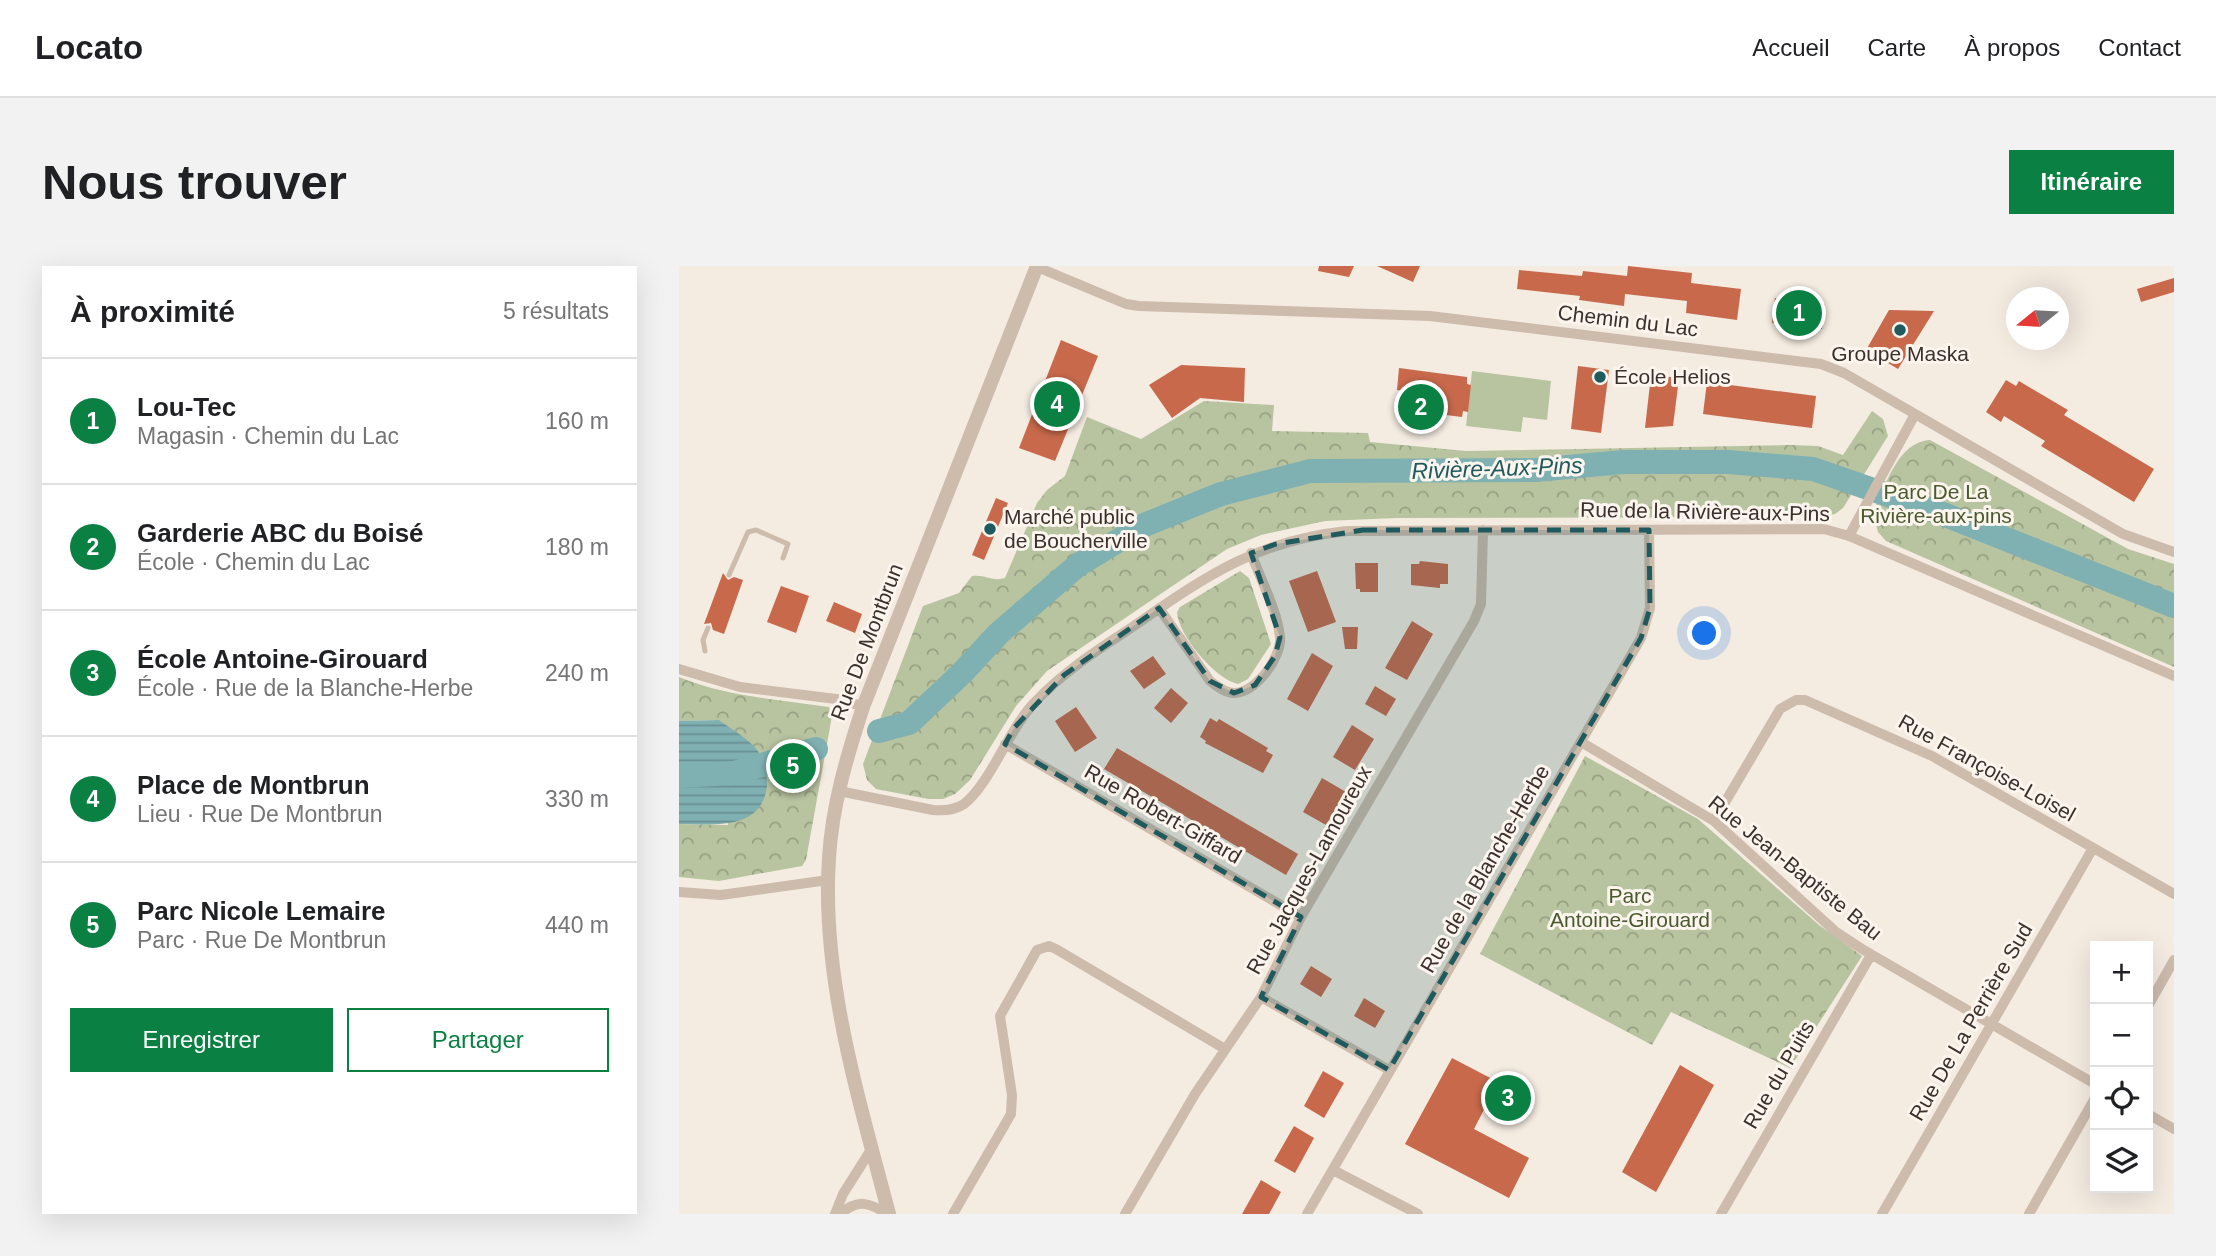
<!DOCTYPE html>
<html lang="fr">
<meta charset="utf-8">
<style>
:root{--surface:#fff;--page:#f2f2f2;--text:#202124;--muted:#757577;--line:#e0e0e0;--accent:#0b8043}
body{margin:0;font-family:Arial,sans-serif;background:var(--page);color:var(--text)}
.controls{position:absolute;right:21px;bottom:21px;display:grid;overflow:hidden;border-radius:0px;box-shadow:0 7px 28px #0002}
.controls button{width:63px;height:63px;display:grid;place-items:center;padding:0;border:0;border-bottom:2px solid var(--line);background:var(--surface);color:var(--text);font:35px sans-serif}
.compass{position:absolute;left:1327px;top:21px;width:63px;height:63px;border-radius:50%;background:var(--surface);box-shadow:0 7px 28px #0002;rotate:252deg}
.you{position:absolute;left:1026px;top:368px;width:24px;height:24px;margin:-18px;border:5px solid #fff;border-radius:50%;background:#1a73e8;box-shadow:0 0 0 10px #1a73e833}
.badge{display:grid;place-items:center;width:46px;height:46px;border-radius:50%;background:var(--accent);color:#fff;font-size:23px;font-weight:700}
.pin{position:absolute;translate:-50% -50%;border:4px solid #fff;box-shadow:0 2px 7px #0006}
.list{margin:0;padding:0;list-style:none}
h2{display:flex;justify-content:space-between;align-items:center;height:91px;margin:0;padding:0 28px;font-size:30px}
h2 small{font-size:23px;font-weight:400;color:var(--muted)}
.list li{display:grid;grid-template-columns:46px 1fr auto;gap:21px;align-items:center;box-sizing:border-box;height:126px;padding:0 28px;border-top:2px solid var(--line)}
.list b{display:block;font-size:26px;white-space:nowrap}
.list p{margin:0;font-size:23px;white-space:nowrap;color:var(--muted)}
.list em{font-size:23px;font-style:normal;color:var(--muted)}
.actions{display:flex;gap:14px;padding:21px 28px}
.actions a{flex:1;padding:16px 0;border:2px solid var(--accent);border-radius:0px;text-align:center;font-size:24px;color:var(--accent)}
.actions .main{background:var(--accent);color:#fff}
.icon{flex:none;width:38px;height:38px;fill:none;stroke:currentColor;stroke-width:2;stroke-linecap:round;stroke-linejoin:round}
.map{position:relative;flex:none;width:1495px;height:948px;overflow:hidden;border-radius:0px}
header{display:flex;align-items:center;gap:42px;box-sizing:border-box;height:98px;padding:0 35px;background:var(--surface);border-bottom:2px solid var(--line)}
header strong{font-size:33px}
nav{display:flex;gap:38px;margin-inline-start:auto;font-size:24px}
.intro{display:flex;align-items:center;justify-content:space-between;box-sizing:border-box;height:168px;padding:0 42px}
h1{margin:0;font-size:49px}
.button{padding:18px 32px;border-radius:0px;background:var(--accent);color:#fff;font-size:24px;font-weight:700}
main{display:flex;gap:42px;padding:0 42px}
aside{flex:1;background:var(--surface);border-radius:0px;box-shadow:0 7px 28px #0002}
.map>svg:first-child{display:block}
.grass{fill:#b8c4a0}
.park{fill:url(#park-crowns)}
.water{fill:url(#water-rules)}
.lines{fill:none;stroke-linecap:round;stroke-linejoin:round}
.river{stroke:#7fb0b2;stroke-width:24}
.building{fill:#c8694b}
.service{stroke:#cdbbac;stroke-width:5}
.minor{stroke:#cdbbac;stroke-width:10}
.tertiary{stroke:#cdbbac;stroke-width:14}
.marked{fill:#1f5a5e;fill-opacity:0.2;stroke:#1f5a5e;stroke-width:5;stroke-dasharray:14 9;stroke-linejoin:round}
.poi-dot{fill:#1f5a5e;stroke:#fbf5ee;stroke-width:2.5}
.labels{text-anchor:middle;stroke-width:6;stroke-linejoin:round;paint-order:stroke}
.street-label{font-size:21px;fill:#3b302b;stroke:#fbf5ee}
.poi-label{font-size:21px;fill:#3b302b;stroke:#fbf5ee;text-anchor:start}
.park-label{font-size:21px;fill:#4a5a2e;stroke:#fbf5ee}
.water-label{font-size:23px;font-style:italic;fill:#1f5a5e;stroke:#fbf5ee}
</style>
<header>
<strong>Locato</strong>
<nav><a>Accueil</a><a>Carte</a><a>À propos</a><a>Contact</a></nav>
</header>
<div class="intro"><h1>Nous trouver</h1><a class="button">Itinéraire</a></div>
<main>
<aside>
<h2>À proximité<small>5 résultats</small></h2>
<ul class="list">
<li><span class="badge">1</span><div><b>Lou-Tec</b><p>Magasin · Chemin du Lac</p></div><em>160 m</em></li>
<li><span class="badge">2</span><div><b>Garderie ABC du Boisé</b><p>École · Chemin du Lac</p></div><em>180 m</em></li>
<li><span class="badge">3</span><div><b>École Antoine-Girouard</b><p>École · Rue de la Blanche-Herbe</p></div><em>240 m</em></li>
<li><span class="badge">4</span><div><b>Place de Montbrun</b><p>Lieu · Rue De Montbrun</p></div><em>330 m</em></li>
<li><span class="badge">5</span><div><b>Parc Nicole Lemaire</b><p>Parc · Rue De Montbrun</p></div><em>440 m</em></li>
</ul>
<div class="actions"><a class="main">Enregistrer</a><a>Partager</a></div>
</aside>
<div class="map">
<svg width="1495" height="948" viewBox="0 0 1495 948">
<defs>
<pattern id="park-crowns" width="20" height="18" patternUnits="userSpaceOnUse" patternTransform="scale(1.75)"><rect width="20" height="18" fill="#b8c4a0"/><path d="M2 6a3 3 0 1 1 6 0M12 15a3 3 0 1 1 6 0" fill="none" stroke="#97a083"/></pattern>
<pattern id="water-rules" width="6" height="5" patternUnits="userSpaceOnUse" patternTransform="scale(1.75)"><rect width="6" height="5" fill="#7fb0b2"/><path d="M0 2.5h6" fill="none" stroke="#699091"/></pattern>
</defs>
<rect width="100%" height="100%" fill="#f4ebe1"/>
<path class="grass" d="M793,105L872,115L868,154L844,151L842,166L787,160Z"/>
<path class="park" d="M525,135L595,139L593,165L689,167L691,176L787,185L1111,179L1139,180L1164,189L1193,145L1204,153L1209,170L1164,242L1156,248L1138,251L717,252L646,255L582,269L548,283L368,405L337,440L291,514L276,528L264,533H249L197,523L188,514L184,498L244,340L280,327L293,310C305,308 314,316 326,312L358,237L368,224L386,210L408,151L462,173Z
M1251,174L1449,283L1495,298V401L1207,275L1199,266L1194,246C1207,220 1218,176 1251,174Z
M561,305L570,312L592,378L569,413L559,418C536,413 499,369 498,346L501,341Z
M0,411C48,431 99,433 150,441L153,450L127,594L123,600L40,615L0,611V558L49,559L40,454L0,455Z
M906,490L1019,553L1140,659L1183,690L1111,802L992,746L973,779L801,688Z"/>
<path class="water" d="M40,454C52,463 70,473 78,484C86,494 90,514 87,526C78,565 32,558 0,558V455Z"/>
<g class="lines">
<path class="river" d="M200,465L230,457L282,408L320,367L399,299L465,259L542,228L631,205L856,204L944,196H1049L1134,203L1264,248L1495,340
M0,510L55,507L137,483"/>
</g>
<path class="building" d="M640,0H675L670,11L639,5Z
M698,0H741L734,16Z
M949,0L1013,7L1012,17L1062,23L1058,54L1007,47L1008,35L946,28L945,40L900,34L901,30L838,23L840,4L903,10L904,5L948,10Z
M1495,12V26L1462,36L1458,23Z
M1096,32L1146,38L1143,63L1093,57Z
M1210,44L1255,45L1219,103L1187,84Z
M382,74L419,90L376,195L340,182Z
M502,99L566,102L565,136L521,132L493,152L470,119Z
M899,100L930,104L922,167L892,163Z
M720,102L788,111V118L792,119L789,146L784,145L783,151L735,145L737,126L718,124Z
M972,109L1000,112L994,160L966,162Z
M1327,114L1337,120L1340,115L1389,144L1385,149L1475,203L1455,236L1362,180L1366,175L1325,150L1322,156L1307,146Z
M1028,116L1137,130L1133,162L1024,148Z
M317,232L329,237L305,294L293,289Z
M741,295L769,298V318H761V322L732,319V298H740Z
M676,297H699V326H681V323H677Z
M638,305L657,356L629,366L610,315Z
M44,307L49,314L55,311L64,314L45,368L34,364L32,357L25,358Z
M102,320L130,330L117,367L88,356Z
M155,336L183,348L176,367L147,355Z
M733,355L754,368L728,414L706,402Z
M663,361H679L678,383H666Z
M633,387L654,400L629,445L608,433Z
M474,390L487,408L465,423L451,405Z
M696,420L717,433L707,450L686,438Z
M492,422L509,437L492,457L475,442Z
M397,441L418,472L396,486L376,455Z
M531,452L538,456L540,453L589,482L587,485L594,489L584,507L526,477L527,475L521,471Z
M673,459L695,473L676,504L654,491Z
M438,482L619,588L607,609L425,503Z
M643,512L667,526L647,559L624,546Z
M632,700L653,713L642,731L621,718Z
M685,732L706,745L696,762L675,750Z
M773,792L819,816L795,863L850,892L830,932L726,878Z
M1001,799L1035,819L977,926L943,906Z
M644,805L665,817L645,852L625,840Z
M615,860L635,872L616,907L595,895Z
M582,914L602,926L590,948H563Z"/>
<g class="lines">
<path class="service" d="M50,309L69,266L77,264L109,278L104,292
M26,385L24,374L29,362"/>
<path class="minor" d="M358,1L447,38L460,40L751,50L1142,98L1165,107L1444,268L1495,286
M1170,270L1235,150
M480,342L531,415C538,420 546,427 555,427C577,427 603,391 601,371C598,343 581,313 572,287
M0,403L61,421L165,434L184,441
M902,476L1035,555L1157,666L1183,683L1416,818
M326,478L622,651
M160,525L254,544C265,545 276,544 285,538C311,518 330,463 355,437C383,407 418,384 452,362C526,311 575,275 668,265L1145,263L1170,270L1495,410
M1035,555L1101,443L1117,434H1126L1253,490L1495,628
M0,626L42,629L149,614
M582,731L710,804
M1469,740L1495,694
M1469,848L1495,863
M654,904L739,948
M156,948L164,928L193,882
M161,948C179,933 190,936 208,948
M274,948L332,848L333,829L321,750L358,684L370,680L377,683L546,783
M446,948L516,828L582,731L622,651L795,355L802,338L804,264
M628,948L962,372L971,342L970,264
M1042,948L1192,689
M1203,948L1414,582
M1350,948L1416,832"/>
<path class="tertiary" d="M210,948C180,833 142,712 150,592C153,540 168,490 184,441L358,0"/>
</g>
<path class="marked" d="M684,264H970L971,342L962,372L710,804L582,731L622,651L326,478L335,462L385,409L480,342L531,415L555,427L576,419L596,390L601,371L572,287L597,278Z"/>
<g class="poi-dot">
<circle cx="1221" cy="64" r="7"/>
<circle cx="921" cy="111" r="7"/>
<circle cx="311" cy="263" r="7"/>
</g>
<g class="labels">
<g class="street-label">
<text transform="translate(949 55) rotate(7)" y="7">Chemin du Lac</text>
<text transform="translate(1026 246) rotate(1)" y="7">Rue de la Rivière-aux-Pins</text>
<text transform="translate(188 376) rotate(-69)" y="7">Rue De Montbrun</text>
<text transform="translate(1308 502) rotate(29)" y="7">Rue Françoise-Loisel</text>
<text transform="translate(484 548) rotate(30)" y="7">Rue Robert-Giffard</text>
<text transform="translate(1116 602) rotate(39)" y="7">Rue Jean-Baptiste Bau</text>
<text transform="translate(806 603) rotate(-60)" y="7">Rue de la Blanche-Herbe</text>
<text transform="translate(630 604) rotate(-61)" y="7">Rue Jacques-Lamoureux</text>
<text transform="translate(1292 756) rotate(-60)" y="7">Rue De La Perrière Sud</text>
<text transform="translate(1100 809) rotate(-60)" y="7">Rue du Puits</text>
</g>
<g class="poi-label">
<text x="1221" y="95" text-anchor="middle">Groupe Maska</text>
<text x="935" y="118">École Helios</text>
<text x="325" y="258">Marché public<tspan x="325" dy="24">de Boucherville</tspan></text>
</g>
<g class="park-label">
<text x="1257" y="233">Parc De La<tspan x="1257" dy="24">Rivière-aux-pins</tspan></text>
<text x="951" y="637">Parc<tspan x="951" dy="24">Antoine-Girouard</tspan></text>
</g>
<g class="water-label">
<text transform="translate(818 202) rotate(-2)" y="8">Rivière-Aux-Pins</text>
</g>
</g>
</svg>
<div class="controls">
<button>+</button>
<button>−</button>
<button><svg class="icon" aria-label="locate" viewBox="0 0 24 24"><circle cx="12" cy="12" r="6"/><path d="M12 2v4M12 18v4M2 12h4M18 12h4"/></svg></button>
<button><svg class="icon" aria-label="layers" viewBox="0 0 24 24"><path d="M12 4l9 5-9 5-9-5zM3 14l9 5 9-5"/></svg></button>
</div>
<svg class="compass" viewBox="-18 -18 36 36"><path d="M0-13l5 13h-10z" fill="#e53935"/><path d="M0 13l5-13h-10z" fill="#757577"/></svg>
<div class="you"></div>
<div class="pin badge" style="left:1120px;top:47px">1</div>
<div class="pin badge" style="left:742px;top:141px">2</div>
<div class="pin badge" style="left:829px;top:832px">3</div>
<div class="pin badge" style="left:378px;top:138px">4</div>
<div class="pin badge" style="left:114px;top:500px">5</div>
</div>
</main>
